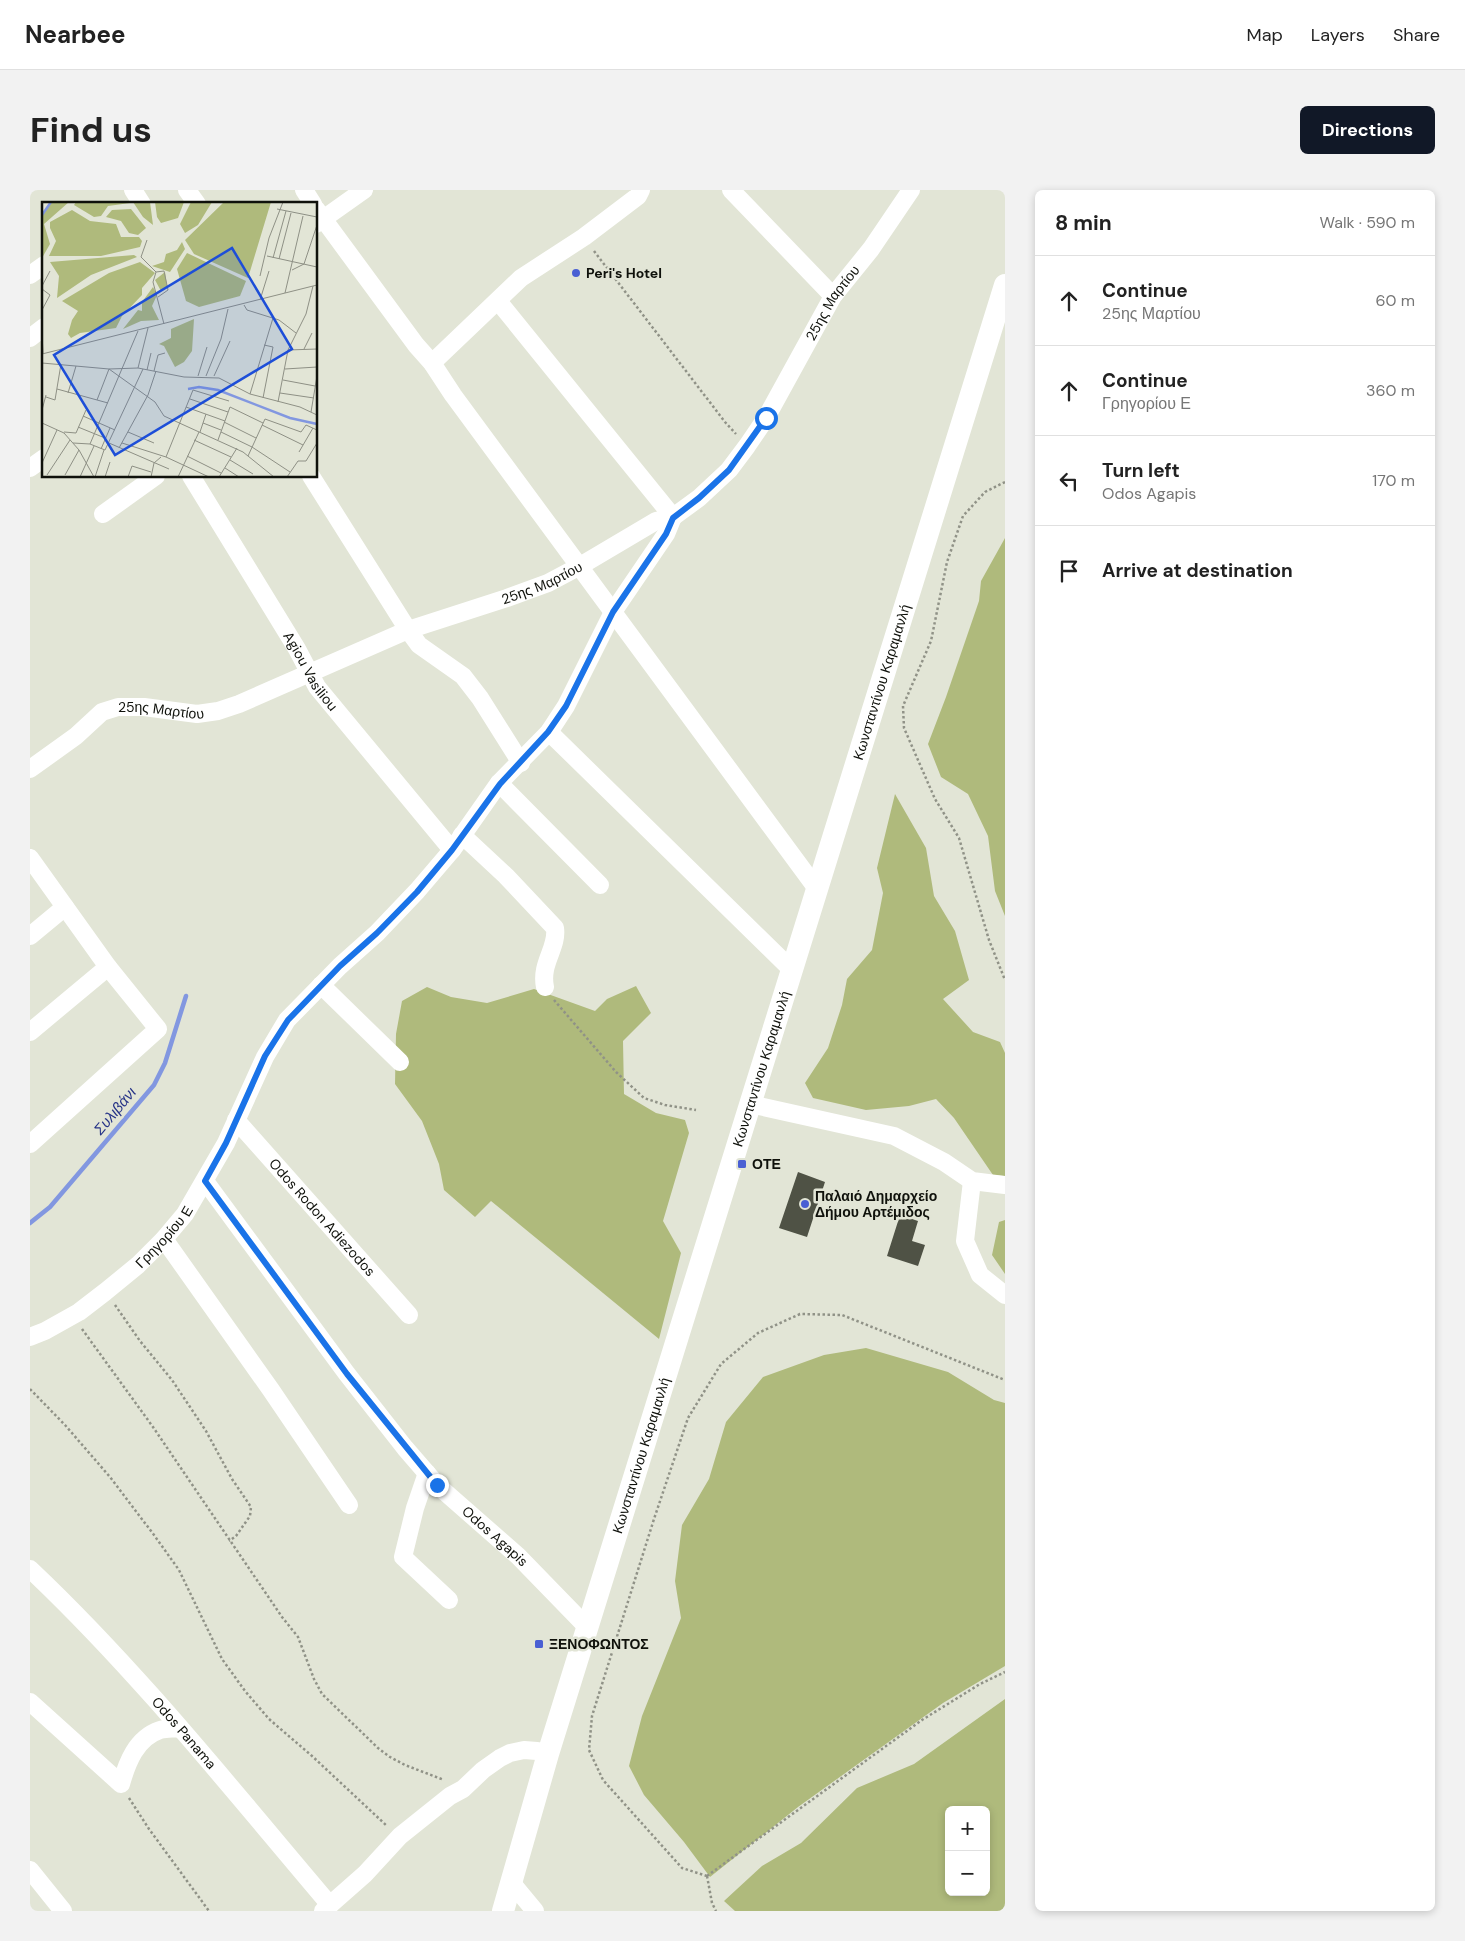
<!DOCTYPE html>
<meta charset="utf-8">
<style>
:root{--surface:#fff;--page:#f2f2f2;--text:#222;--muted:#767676;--line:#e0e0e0;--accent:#111827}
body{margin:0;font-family:"DM Sans",sans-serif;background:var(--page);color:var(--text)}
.controls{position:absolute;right:15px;bottom:15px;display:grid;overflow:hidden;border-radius:8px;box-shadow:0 2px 8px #0003}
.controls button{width:45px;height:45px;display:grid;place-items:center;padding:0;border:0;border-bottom:1px solid var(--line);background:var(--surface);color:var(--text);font:25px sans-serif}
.stop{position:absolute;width:15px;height:15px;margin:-11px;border:4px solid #1a73e8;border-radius:50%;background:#fff}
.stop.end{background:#1a73e8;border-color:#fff;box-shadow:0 1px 5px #0008}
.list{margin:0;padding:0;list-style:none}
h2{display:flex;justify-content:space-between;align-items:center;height:65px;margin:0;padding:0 20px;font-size:21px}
h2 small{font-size:16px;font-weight:400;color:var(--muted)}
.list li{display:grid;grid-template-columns:32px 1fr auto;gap:15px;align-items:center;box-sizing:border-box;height:90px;padding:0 20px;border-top:1px solid var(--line)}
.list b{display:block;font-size:19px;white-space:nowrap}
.list p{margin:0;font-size:16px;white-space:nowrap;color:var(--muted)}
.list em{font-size:16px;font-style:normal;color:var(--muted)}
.icon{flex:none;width:28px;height:28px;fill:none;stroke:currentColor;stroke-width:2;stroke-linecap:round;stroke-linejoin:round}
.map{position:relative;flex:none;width:975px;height:1721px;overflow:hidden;border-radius:8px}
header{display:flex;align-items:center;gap:30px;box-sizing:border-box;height:70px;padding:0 25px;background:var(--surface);border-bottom:1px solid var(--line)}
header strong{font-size:24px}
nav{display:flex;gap:28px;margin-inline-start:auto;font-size:18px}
.intro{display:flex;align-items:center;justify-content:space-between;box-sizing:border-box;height:120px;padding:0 30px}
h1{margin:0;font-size:35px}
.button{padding:12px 22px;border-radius:8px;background:var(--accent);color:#fff;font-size:18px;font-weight:700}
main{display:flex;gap:30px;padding:0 30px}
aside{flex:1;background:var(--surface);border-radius:8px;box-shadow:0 2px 8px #0003}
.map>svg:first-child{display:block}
.green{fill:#afba7c;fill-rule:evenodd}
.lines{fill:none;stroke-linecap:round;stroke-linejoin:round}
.stream{stroke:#8297e0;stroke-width:4.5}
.building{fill:#4f5245}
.path{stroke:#909287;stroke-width:2.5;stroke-dasharray:2.5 2.5;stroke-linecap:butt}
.minor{stroke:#fff;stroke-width:18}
.major{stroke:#fff;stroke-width:22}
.route{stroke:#1a73e8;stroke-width:6}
.poi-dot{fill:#495fd3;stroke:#e2e5d6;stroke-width:2}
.labels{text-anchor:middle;stroke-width:5;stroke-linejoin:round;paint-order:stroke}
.poi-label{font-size:14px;font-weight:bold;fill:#0f110b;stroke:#e2e5d6;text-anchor:start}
.street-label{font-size:14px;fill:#0f110b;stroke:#e2e5d6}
.water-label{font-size:15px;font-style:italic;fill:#253286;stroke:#e2e5d6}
.inset-river{fill:none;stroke:#8297e0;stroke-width:2.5}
.inset-road{fill:none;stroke:#8e9085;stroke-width:1}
.view{fill:#1d4ed8;fill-opacity:0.15;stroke:#1d4ed8;stroke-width:2.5}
.inset-edge{fill:none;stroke:#0f110b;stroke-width:2.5}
</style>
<header>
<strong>Nearbee</strong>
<nav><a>Map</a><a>Layers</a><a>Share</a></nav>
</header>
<div class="intro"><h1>Find us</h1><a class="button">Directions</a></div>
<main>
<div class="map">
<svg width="975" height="1721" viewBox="0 0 975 1721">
<rect width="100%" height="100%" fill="#e2e5d6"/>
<path class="green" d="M975,348V726L965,701L958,646L938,604L911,587L898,554L916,507L949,411L951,391Z
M865,604L896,658L904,706L925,741L939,790L913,809L943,842L970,852L975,863V986L963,985L924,928L906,909L879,916L836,920L783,908L775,893L798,858L812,815L817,789L842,760L853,703L847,678Z
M606,796L621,823L593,851L594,904L626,923L655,930L659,943L633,1031L651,1063L629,1149L461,1011L445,1027L414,1000L409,974L392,931L365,894L366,844L372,811L397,797L421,807L457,813L504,799L565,821L577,809Z
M975,1030V1084L962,1065L969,1032Z
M836,1158L918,1182L964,1210L975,1213V1476L913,1513L768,1617L680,1687L654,1652L614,1605L599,1576L612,1526L651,1428L645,1391L652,1335L679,1289L696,1232L733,1187L794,1165Z
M975,1509V1721H705L694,1711L732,1676L771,1653L827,1598L884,1574ZM919,1620H956V1702H919Z"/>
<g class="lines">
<path class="stream" d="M0,1033L20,1017L124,895L135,873L156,806"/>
</g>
<path class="building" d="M768,982L795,992L777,1047L749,1038Z
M870,1025L888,1031L882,1051L895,1055L888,1076L857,1066Z"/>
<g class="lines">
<path class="path" d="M564,61L695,232L706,244
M975,292L955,302L933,326L917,372L901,451L873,516L874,538L905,609L929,648L959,750L975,790
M524,810L586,882L614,908L635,915L666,920
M85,1115L110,1151L142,1190L176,1241L202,1289L221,1317L220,1326L206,1346L199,1351
M52,1139L123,1237L252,1427L268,1447L284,1489L292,1504L348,1558L360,1567L375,1575L414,1590
M0,1199L35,1235L80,1287L124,1345L149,1380L192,1469L215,1501L239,1529L282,1566L357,1636
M99,1608L119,1639L179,1721
M677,1686L652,1678L573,1590L559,1560L562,1526L624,1329L658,1228L691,1174L728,1143L770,1124L812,1125L975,1190
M677,1686L892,1530L950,1494L975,1482
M677,1686L682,1713L686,1721"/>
<g class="minor">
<path d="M103,0L112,14"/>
<path d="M157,0L167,14"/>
<path d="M274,0L283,14"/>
<path d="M701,0L803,106"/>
<path d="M286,19L386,155L402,173L423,205L787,699"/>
<path d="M286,34L334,0"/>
<path d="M0,85L14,75"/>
<path d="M0,148L14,137"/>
<path d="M402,173L491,88L554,47L608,6L611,0"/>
<path d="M0,278L14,268"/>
<path id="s1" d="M161,286L267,459L287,497L422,660"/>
<path d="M281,286L378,440L389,455L433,486L450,508L491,573"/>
<path d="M73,324L126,286"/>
<path d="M519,542L762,780"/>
<path id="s2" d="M0,579L46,546L72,522L88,517H114L167,524L188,521L209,514L378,440L477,408L518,393L550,376L626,331L643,327L669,308L699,280L717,256L736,228L803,106L841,59L881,0"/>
<path d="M469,593L570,695"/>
<path d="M432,645L476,686L525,738C528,758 510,773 515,797"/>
<path d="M0,668L78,777L128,839L0,954"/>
<path d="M0,746L35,717"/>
<path d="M291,795L370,872"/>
<path d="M0,842L78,777"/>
<path d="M720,914L864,946L914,972L942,991L975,995"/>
<path id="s3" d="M206,930L379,1125"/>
<path id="s4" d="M175,991L317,1184L375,1258L407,1295L488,1366L557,1437"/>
<path d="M942,991L935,1051L950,1085L975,1105"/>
<path d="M134,1049L241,1200L319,1315"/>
<path id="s5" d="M0,1147L15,1141L49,1122L75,1102L108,1075L134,1049L155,1024L196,953L235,867L257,830L310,776L347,743L387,701L422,660L469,593L519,542L536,516L583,422L636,344L643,327L468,111"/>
<path d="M397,1283L385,1318L373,1367L419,1410"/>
<path id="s6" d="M0,1379C109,1482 203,1601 300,1715"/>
<path d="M0,1512L91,1594C97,1573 106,1548 130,1540C136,1538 144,1539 150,1538"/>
<path d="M0,1680L33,1721"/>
<path d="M481,1692L505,1721"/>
<path d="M293,1721L335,1684L370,1646L420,1606L433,1599L453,1580L470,1568L480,1563L494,1560L507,1561L518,1564"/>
</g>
<path class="major" id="s7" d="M473,1721L518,1564L975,95"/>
</g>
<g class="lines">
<path class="route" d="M407,1295L317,1184L175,991L196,953L235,866L258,830L310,776L347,743L387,702L422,660L470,594L518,542L536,516L583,422L636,344L643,328L669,308L699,280L736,228"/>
</g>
<g class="poi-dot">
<circle cx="546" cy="83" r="5"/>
<rect x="707" y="969" width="10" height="10" rx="2.5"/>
<circle cx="775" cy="1014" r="5"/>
<rect x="504" y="1449" width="10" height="10" rx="2.5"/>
</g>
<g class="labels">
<g class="poi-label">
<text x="556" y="88">Peri's Hotel</text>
<text x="722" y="979">ΟΤΕ</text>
<text x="785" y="1011">Παλαιό Δημαρχείο<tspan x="785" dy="16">Δήμου Αρτέμιδος</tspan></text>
<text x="519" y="1459">ΞΕΝΟΦΩΝΤΟΣ</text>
</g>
<g class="street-label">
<text dy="5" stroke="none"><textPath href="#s2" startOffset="976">25ης Μαρτίου</textPath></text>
<text dy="5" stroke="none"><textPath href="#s2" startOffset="558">25ης Μαρτίου</textPath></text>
<text dy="5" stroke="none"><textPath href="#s1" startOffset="229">Agiou Vasiliou</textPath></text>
<text dy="5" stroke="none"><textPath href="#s7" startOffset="1286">Κωνσταντίνου Καραμανλή</textPath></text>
<text dy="5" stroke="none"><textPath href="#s2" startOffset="152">25ης Μαρτίου</textPath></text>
<text dy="5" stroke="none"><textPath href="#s7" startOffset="881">Κωνσταντίνου Καραμανλή</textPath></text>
<text dy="5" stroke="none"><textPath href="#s3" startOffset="130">Odos Rodon Adiezodos</textPath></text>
<text dy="5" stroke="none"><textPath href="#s5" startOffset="169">Γρηγορίου Ε</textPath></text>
<text dy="5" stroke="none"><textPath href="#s7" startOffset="476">Κωνσταντίνου Καραμανλή</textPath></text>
<text dy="5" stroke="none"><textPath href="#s4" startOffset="460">Odos Agapis</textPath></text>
<text dy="5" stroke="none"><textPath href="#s6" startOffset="225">Odos Panama</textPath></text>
</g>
<g class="water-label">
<text transform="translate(85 921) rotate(-50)" y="5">Συλιβάνι</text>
</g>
</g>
<g transform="translate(12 12)">
<rect width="275" height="275" fill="#e2e5d6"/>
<path d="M9,0H27L2,22L8,42L0,56V13ZM34,0H87L88,1L66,4L59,14L52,15L32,3ZM91,0H108L111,23L101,15ZM113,0H142L136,16L119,21L115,15ZM149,0H170L156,23L143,31L138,22ZM182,0H229L206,76L152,52L143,38ZM89,7L104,26L96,33L87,31L79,19L64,15L70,8ZM30,8L48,19L74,22L79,35H97L100,39L98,45L59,54H7L14,39L8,26V20ZM140,40L143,47L128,70L110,64L122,60L124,52L135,48ZM145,51L204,79L198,94L157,105L144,99L135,67ZM92,53L95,55L49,73L15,96L17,74L8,60ZM98,60L113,71L100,86V93L80,114L74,126L38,131L29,136L26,132L30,118L36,109L20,99L67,71ZM123,70L125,84L119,89L113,78ZM111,85L115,93L110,104L117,118L99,119L81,127L96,108L100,109V100ZM152,117L150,149L142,160L133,165L122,144L117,142L129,136V127Z" fill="#afba7c"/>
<path class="inset-river" d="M0,13L9,0M146,187L157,185L176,188L248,216L275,222"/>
<path class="inset-road" d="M235,7L275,15M105,38L99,55L114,70M225,54L275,65M231,56L244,9M237,57L249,11M250,68L262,62L275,23M218,74L227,36L241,0M0,84L8,69M0,87L8,93L0,108M243,91L261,14M116,95L126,88L122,69L114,70L111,80L122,122M218,98L227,69M202,103L205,108L237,118L254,131M0,131L1,151M262,147L270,131M246,148L275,147M0,152L275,83M0,161L67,167L113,200L122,214L201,250L232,275M96,166L106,126M243,167L275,165M105,168L109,151M112,169L116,153L123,151M156,174L165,145M164,174L179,137L186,107M172,174L188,139M241,178L273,184M15,187L66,201M26,191L34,164M238,191L272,196M208,192L231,116M4,195L13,198L19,162M221,196L231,145L222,143M148,197L186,210M55,198L67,167L96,166L142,175L177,176L208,192L258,205L275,213M236,200L246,148L264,112L271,84M144,205L183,219M0,208L4,193M269,210L275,174M41,214L73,228M182,220L214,236M0,221L22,231L37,248L52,275M161,221L179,228M220,223L261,243M36,225L63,236M22,230L34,231L44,208M86,230L112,241M158,230L164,212M179,230L210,245L248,270M152,238L189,255M176,238L188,205L221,221M31,241L48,242L63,248L101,167M67,241L127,267M80,241L124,255L167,275M48,242L96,129M77,246L106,193L114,169M59,247L68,226M257,250L271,226M145,254L179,271M206,254L223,217L259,230L264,223L275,228M124,255L151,188L187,199M188,258L211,272M0,261L15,228M183,266L197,275M5,273L28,238M23,273L37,248M38,275L52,244M53,275L62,248M63,275L68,260M86,275L90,264L109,270M109,275L112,261L119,255M136,275L157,230M177,275L195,246M245,275L256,259H264L275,241"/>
<path class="view" d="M190,46L250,147L73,253L12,153Z"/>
<rect width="275" height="275" class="inset-edge"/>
</g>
</svg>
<div class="controls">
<button>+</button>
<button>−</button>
</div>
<div class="stop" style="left:736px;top:228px"></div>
<div class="stop end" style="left:407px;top:1295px"></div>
</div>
<aside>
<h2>8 min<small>Walk · 590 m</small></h2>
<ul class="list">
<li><svg class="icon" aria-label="ahead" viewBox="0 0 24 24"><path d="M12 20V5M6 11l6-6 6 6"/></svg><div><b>Continue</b><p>25ης Μαρτίου</p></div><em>60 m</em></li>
<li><svg class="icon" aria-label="ahead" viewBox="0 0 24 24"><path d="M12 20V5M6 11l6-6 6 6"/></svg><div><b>Continue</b><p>Γρηγορίου Ε</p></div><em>360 m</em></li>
<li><svg class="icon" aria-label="left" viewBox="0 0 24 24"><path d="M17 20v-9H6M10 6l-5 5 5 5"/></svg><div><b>Turn left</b><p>Odos Agapis</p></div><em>170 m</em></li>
<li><svg class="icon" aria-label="arrive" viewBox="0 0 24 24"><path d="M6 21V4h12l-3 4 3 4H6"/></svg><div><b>Arrive at destination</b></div></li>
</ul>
</aside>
</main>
